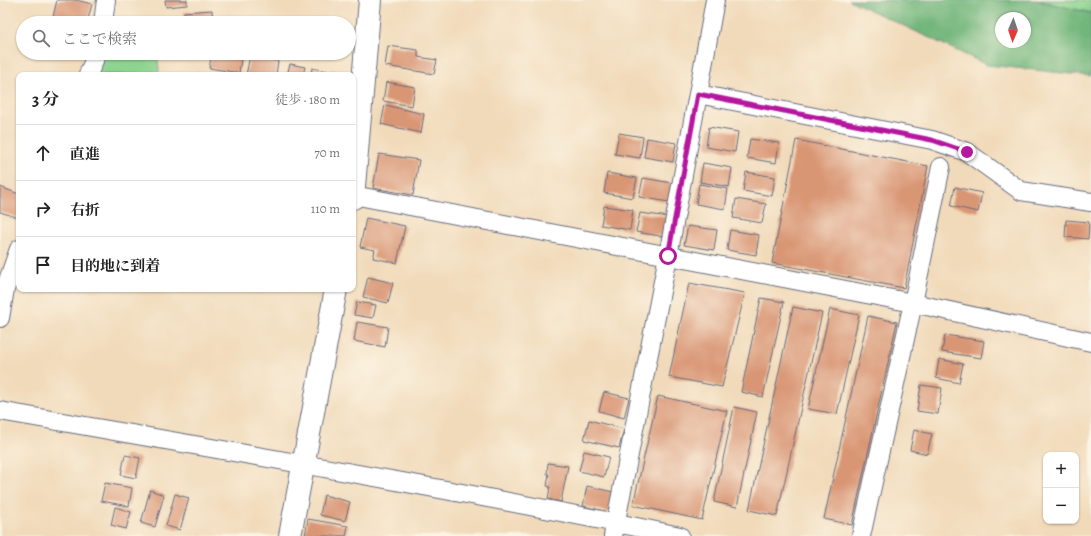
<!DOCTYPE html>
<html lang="ja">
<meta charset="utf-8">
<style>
:root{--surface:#fff;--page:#f2f2f2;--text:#222;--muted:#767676;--line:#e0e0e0}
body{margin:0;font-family:Alegreya,"Noto Serif JP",serif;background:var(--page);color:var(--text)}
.controls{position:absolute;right:12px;bottom:12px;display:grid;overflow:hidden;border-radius:8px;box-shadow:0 1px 3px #0004}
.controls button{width:36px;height:36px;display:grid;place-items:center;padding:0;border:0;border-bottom:1px solid var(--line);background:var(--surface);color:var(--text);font:20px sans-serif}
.compass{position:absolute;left:995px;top:12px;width:36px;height:36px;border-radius:50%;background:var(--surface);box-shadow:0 1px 3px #0004;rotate:182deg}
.stop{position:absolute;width:12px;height:12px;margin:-9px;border:3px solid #b5179e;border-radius:50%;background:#fff}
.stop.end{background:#b5179e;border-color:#fff;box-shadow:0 1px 4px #0008}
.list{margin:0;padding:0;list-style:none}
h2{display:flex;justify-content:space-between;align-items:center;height:52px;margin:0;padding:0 16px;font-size:17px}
h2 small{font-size:13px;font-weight:400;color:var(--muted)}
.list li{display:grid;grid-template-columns:26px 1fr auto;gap:12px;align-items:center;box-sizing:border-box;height:56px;padding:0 16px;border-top:1px solid var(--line)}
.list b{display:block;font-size:15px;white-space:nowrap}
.list em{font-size:13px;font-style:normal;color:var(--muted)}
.icon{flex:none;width:22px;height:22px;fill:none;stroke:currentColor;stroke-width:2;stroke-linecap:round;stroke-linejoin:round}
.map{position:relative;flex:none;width:1091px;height:536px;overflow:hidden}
.search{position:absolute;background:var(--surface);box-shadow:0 1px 3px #0004;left:16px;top:16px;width:340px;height:44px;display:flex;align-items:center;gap:10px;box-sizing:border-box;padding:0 14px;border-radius:22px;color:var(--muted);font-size:15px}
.panel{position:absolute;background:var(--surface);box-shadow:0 1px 3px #0004;left:16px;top:72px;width:340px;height:220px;border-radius:8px}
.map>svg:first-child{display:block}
.green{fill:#8cd490;stroke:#548277}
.forest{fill:#71b67a;stroke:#46726c;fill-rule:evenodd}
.building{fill:#d99675}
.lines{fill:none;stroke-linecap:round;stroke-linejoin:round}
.minor-casing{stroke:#666b7e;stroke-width:20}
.tertiary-casing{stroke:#666b7e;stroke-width:24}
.minor{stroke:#fff;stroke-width:18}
.tertiary{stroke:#fff;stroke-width:22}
.route{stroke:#b5179e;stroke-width:5}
</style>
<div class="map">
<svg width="1091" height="536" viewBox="0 0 1091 536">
<rect width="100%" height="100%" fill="#fcf5e5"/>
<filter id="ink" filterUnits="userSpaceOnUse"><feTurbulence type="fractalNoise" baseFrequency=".025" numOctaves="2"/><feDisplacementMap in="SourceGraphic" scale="8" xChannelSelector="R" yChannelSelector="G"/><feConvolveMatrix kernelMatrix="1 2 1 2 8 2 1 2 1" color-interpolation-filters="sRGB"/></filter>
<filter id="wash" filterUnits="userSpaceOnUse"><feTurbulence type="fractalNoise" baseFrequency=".012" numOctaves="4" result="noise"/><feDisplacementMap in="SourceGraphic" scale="16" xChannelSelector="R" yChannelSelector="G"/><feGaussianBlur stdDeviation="0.9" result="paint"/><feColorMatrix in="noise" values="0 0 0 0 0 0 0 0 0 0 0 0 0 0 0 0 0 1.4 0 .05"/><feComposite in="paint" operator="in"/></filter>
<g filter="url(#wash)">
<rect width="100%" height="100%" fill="#f1daba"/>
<path class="green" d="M1035,0H1091V13Z
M104,53H157L159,70L158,75H97Z"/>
<path class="forest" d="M849,0H1035L1091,13V76L987,65ZM1001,18H1025V42H1001Z"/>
<g id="blocks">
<path class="building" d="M57,0H76L92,4L87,23H59L52,21Z
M165,0H187V5L166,7Z
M212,10L213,23H185L184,12Z
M388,46L418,50V57L437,60L434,74L385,66Z
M212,53H242L239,73L209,68Z
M250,56L278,61L276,75H246Z
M290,64L305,67L303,75H287Z
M312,68L327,71V75H311Z
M333,70L354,74V75H332Z
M386,82L415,87L412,106L383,101Z
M385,105L424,114L421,133L381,124Z
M709,127L738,132L735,152L706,147Z
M619,133L643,137L640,158L615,154Z
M647,138L676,143L673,162L644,157Z
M750,139L779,143L776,163L747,158Z
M796,140L928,166L904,288L772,263Z
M379,154L419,160L413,195L373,188Z
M703,163L732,168L729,187L700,182Z
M746,172L775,177L772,196L743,191Z
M607,173L637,178L633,198L604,193Z
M643,178L672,183L669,202L639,197Z
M699,184L728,189L725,209L696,204Z
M0,187L19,194V218L0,212Z
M955,187L982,193L978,212L951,206Z
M736,199L766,204L762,223L733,218Z
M604,206L633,210L630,230L601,225Z
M640,213L669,217L666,237L636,232Z
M366,218L405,226L397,263L373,258L375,250L360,247Z
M1066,220L1089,222L1088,239L1065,237Z
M688,226L717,230L714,250L684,245Z
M730,230L759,235L756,255L727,250Z
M368,277L393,283L388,303L363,297Z
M689,283L745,293L722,387L669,377Z
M761,298L784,302L763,397L741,392Z
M357,302L376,305L373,318L354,315Z
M793,307L822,313L777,516L749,510Z
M830,309L859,315L837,414L808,409Z
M868,316L897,322L852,525L824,519Z
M357,322L388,327L385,347L354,341Z
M945,335L984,341L981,358L942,352Z
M939,359L963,364L959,383L936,378Z
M921,385L942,388L938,414L917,411Z
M604,392L629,398L624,418L599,411Z
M658,396L727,411L702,520L633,505Z
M734,407L757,412L737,507L714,502Z
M589,420L624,429L619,448L584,440Z
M914,430L932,434L927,454L910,450Z
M584,451L609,457L604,477L579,471Z
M125,455L140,458L136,478L121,475Z
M548,463L568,466L561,502L548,499L550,487L547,486L549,474H547Z
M105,483L132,488L129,506L101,501Z
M587,486L613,492L608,512L583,506Z
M150,490L164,495L155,527L141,523Z
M175,494L189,498L180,530L166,526Z
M324,495L350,502L345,521L320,515Z
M115,507L131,512L126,529L111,525Z
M308,519L348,526L346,536H305Z"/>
</g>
</g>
<g filter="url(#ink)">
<use href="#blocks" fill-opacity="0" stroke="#666b7e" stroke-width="1"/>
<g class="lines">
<defs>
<path id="minor" d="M715,0L698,94L932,140L967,152L1021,191L1091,202
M103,23L106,0
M88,75L97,53
M353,195L913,303L1091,342
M0,318L5,289L19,249
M0,411C227,451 454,489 680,536
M613,536L668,256L698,94
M861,536L913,303L941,167"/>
<path id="tertiary" d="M353,198L370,0
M290,536L336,289"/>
</defs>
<use href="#minor" class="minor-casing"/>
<use href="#tertiary" class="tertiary-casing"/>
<use href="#minor" class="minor"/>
<use href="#tertiary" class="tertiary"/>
</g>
</g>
<g class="lines" filter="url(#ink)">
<path class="route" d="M668,256L698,94L932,140L967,152"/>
</g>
</svg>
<div class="controls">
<button>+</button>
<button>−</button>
</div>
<svg class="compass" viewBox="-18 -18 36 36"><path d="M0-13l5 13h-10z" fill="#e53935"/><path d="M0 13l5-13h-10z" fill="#767676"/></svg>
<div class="stop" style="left:668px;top:256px"></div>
<div class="stop end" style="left:967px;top:152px"></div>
<div class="search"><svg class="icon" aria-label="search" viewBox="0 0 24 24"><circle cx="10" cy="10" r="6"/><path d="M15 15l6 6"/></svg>ここで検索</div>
<section class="panel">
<h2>3 分<small>徒歩 · 180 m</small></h2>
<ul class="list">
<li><svg class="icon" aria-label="ahead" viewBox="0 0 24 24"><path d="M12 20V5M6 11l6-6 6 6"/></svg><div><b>直進</b></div><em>70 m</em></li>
<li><svg class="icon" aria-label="right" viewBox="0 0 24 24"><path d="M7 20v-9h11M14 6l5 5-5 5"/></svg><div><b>右折</b></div><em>110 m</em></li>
<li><svg class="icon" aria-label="arrive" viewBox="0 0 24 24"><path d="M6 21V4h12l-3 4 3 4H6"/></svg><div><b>目的地に到着</b></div></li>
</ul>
</section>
</div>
